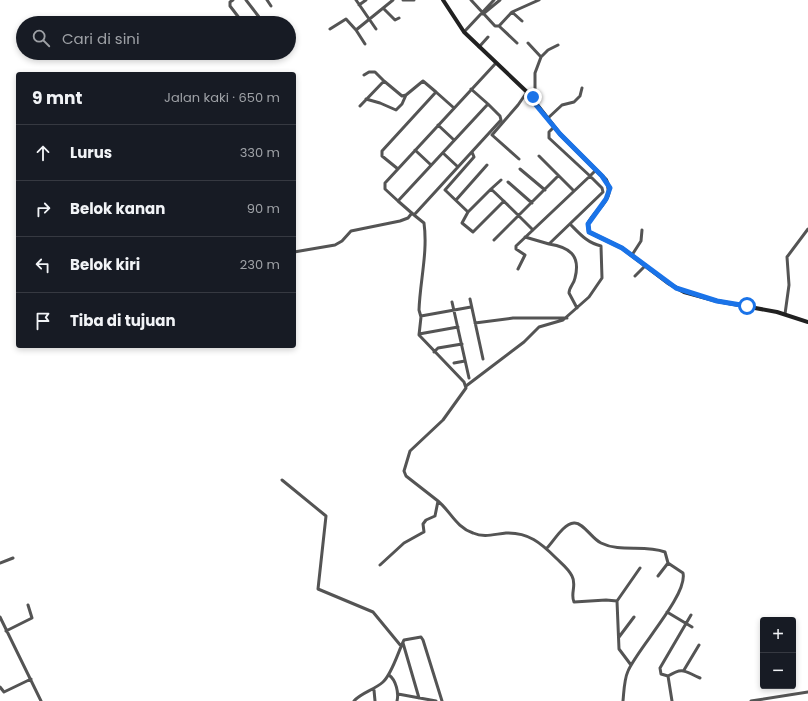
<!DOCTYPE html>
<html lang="id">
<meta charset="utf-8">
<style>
:root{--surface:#171b24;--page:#20242c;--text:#f1f3f6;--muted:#9ea1a6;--line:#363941}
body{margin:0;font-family:Poppins,sans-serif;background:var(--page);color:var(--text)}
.controls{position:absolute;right:12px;bottom:12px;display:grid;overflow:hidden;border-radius:4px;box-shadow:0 2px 6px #0003}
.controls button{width:36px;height:36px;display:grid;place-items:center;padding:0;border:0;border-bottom:1px solid var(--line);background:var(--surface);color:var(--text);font:20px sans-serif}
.stop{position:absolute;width:12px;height:12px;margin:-9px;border:3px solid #1a73e8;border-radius:50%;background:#fff}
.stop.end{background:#1a73e8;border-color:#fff;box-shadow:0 1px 4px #0008}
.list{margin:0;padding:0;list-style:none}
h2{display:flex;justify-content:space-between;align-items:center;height:52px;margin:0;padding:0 16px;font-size:17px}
h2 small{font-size:13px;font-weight:400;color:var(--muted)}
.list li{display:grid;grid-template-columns:26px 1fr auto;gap:12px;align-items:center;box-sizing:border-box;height:56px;padding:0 16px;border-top:1px solid var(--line)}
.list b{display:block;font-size:15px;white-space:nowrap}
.list em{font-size:13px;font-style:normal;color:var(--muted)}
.icon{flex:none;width:22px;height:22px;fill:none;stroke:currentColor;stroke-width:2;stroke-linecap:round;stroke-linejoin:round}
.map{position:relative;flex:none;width:808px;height:701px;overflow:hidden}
.search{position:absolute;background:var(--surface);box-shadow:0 2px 6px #0003;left:16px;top:16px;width:280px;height:44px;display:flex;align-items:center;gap:10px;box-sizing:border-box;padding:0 14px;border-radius:22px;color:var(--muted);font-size:15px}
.panel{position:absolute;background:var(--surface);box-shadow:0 2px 6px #0003;left:16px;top:72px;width:280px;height:276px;border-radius:4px}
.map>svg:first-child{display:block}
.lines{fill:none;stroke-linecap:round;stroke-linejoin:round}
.street{stroke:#545454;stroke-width:3}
.secondary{stroke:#212121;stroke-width:4}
.route{stroke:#1a73e8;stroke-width:5}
</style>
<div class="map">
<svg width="808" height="701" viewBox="0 0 808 701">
<rect width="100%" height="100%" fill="#fff"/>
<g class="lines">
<path class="street" d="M233,0L230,2V6L243,23
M246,0L259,17
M267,0L271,6
M356,0L376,29
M403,0H414
M471,0L495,26H499
M359,5L366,0
M384,9L395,20L399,18
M512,12L522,21
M483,14L500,0
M330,29L346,19L356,30L393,0
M356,30L365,44
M464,32L494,0
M517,43L499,26L512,12L539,0
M528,43L541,57L535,73V92L531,98
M479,47L488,37
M541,57L548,50L558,45
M364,75L369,72H375L384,81
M471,89L488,104L398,201L385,189V183L496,63
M436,92L454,108
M366,99L380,103L396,110L402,104L406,95
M360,106L384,81L402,96L406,95L423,81L436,92L382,151V156L398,169
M547,119L562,105L574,102L580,96L582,88
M438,125L454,140
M415,150L431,165
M443,153L458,167
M539,156L574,191
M519,159L492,135L518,105L527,92
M520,169L545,190
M508,182L532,203
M491,189L501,180
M456,200L487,165
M398,201L414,215L501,120L500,116L488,104
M504,201L473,232L462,223L468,212L491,189C505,202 519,216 533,230
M468,212L445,190L474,157L472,152
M525,237L549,244L603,192L602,188L590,176L596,170
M494,240L558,176
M549,244C569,247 581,255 575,278C574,284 569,287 569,293L577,308
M294,252L335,245L342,241L351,231L400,221L408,218L412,213
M632,255L641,241L642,230
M518,269L525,255L516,249V246L590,176L549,138V132L554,127
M635,276L646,265
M470,299L483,359
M452,302L469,378
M785,314L789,285L787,257L808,229
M421,316L471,307
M475,323L513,318H567
M419,334L458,327
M434,352L438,348L462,344
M454,363L465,361
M466,386L524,342L539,327L563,320L589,297L602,278L601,246C587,243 579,233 570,224
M282,480L326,516L318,589L373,612L401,646
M438,501C451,512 456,527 473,533C484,538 495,534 506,533C528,532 541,543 556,558C562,564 568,568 572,576C577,585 570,594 574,602L606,600L617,601L619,649L631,665
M547,548C554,541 563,524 574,523C583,522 592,539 601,543C621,553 644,544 665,552L668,563L683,573C688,595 637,649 628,671C624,680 624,691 623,701
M0,563L13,558
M380,565L404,543L422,533L424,532L423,524L426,520L435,516L438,501L406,476L404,471L410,451L443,420L466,388L464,382L419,335L421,317L419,310C420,281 428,252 424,223L414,215
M658,576L668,563
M617,601L640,568
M667,612L692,627
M0,617L41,701
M6,631L32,618L28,605
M619,637L634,617
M403,643L419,698
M684,670L699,645
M389,675C396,680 399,693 397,701
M668,676C684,666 685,672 700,678
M0,687L4,692L31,679
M374,690L375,701
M398,694L436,701
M354,701C361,693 374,690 383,682C392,674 398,652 404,640L421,637L423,640L442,701
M672,701L668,676L661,674L660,668L691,615
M751,701L808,692"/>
<path class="secondary" d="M443,0L464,32L527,92L560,134L606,180C616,199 596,208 588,224L589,232L622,248L668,283L684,292L717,301L777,312L808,322"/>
</g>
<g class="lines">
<path class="route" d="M533,97L531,99L560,134L602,176L610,188L606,199L588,224L589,232L622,248L676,288L717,301L747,306"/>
</g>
</svg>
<div class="controls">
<button>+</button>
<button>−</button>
</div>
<div class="stop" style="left:747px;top:306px"></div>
<div class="stop end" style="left:533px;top:97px"></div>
<div class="search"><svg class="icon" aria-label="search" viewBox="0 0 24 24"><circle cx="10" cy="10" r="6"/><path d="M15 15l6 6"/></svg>Cari di sini</div>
<section class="panel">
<h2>9 mnt<small>Jalan kaki · 650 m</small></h2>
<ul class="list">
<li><svg class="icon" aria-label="ahead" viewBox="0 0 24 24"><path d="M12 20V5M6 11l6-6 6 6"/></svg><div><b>Lurus</b></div><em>330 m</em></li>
<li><svg class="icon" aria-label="right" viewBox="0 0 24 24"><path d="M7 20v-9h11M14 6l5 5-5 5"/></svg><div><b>Belok kanan</b></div><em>90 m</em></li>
<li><svg class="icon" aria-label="left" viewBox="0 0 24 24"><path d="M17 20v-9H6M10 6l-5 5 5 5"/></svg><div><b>Belok kiri</b></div><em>230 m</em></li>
<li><svg class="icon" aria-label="arrive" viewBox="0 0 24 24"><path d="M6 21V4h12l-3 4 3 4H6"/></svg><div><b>Tiba di tujuan</b></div></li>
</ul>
</section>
</div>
